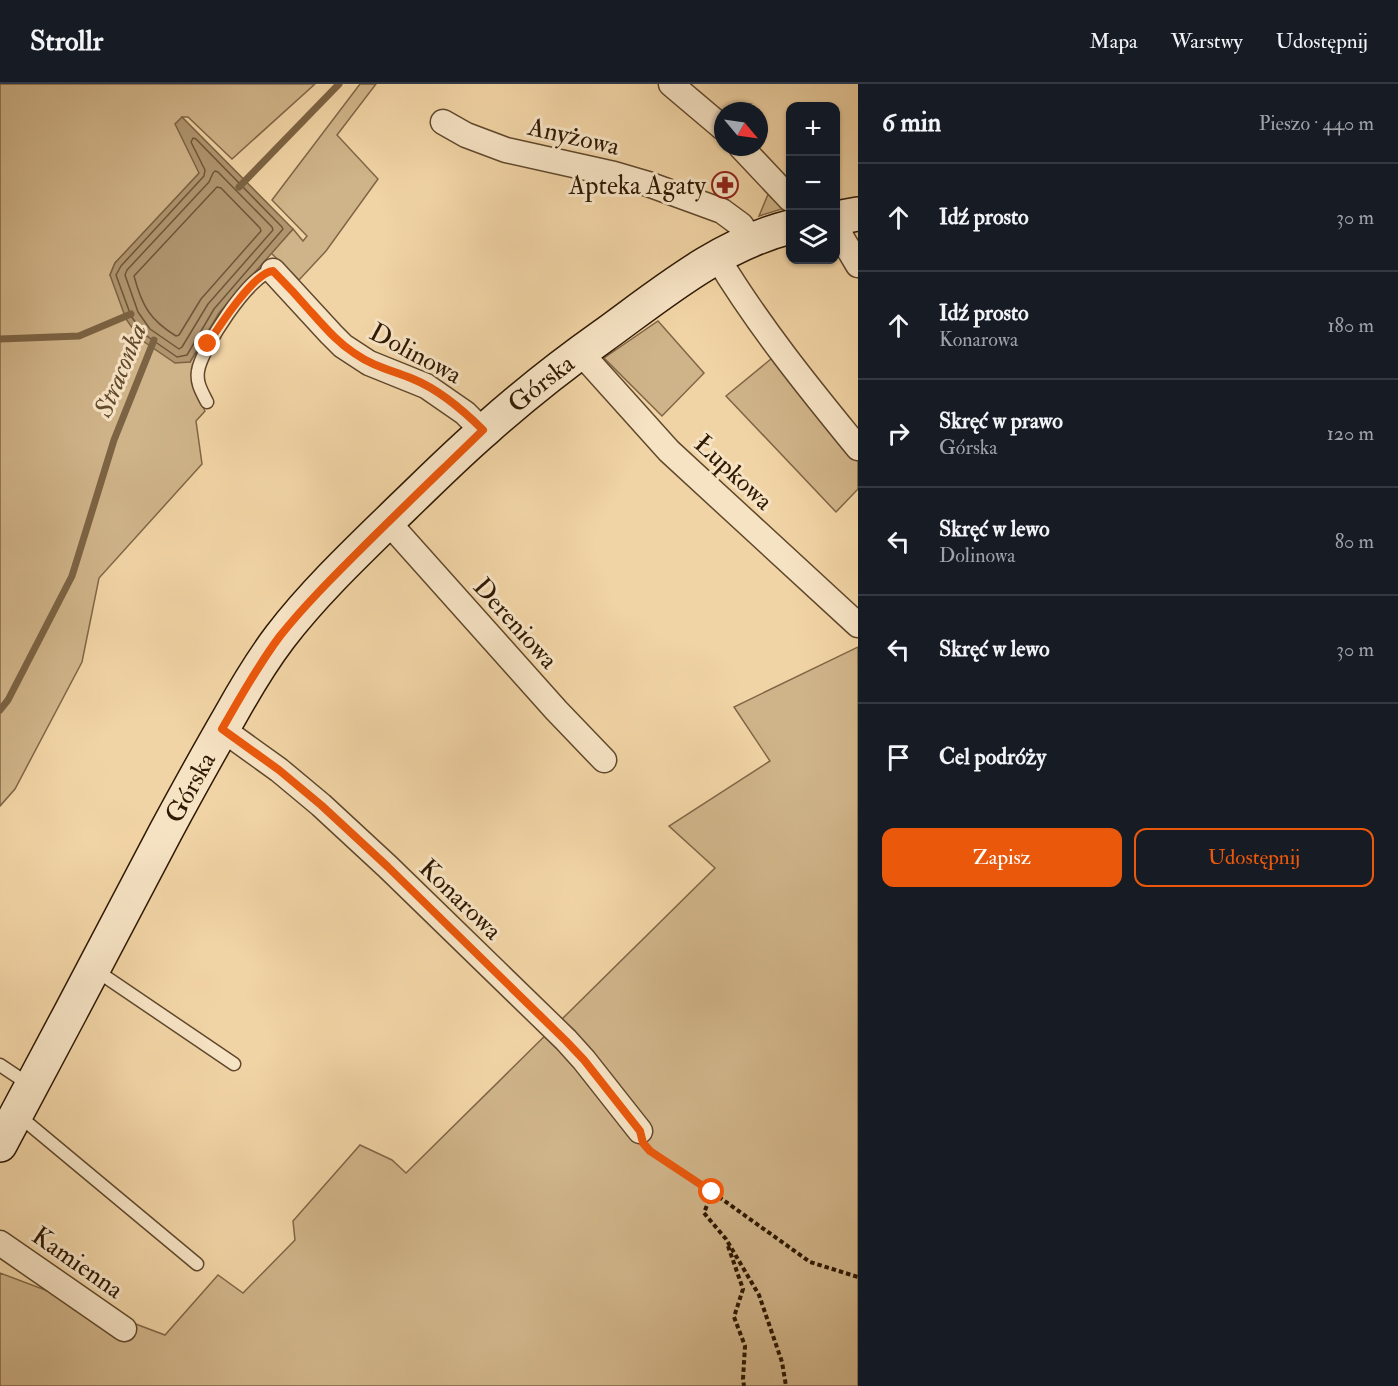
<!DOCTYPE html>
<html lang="pl">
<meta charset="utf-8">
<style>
:root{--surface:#171b24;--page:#20242c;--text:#f1f3f6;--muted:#9ea1a6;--line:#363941;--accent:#ea580c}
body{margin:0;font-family:"IM FELL Double Pica",serif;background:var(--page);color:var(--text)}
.controls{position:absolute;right:18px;top:18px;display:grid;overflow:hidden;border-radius:12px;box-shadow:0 2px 4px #0004}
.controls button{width:54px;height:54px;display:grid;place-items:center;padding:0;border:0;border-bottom:2px solid var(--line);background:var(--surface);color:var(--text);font:30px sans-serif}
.compass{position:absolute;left:714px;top:18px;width:54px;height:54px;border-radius:50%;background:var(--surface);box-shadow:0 2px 4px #0004;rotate:119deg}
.stop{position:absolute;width:18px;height:18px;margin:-14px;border:4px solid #ea580c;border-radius:50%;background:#fff}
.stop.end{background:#ea580c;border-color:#fff;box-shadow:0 2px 6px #0008}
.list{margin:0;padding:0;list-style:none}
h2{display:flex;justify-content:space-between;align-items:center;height:78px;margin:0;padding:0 24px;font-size:26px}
h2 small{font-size:20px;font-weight:400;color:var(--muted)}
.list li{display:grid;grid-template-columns:39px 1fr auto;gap:18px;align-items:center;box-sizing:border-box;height:108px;padding:0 24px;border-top:2px solid var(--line)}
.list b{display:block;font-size:22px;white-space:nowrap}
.list p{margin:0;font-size:20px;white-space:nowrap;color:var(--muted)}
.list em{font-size:20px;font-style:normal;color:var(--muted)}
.actions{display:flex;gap:12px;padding:18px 24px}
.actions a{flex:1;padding:14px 0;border:2px solid var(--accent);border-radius:12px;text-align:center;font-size:21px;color:var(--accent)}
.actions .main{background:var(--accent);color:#fff}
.icon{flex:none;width:33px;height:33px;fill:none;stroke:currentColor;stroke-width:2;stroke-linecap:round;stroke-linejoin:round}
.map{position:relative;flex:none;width:858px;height:1302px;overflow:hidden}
header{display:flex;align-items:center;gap:36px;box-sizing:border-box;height:84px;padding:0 30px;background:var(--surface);border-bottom:2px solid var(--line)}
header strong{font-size:28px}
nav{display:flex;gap:33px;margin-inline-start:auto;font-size:21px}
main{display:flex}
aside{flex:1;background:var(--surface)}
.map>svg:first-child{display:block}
.green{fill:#d0b489;stroke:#806646;stroke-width:1.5}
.water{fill:#af946e;stroke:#7c6343;stroke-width:1.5}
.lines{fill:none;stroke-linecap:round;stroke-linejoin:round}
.shore{stroke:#6f5638;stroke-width:1.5}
.stream{stroke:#7c6343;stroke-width:7}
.lane-casing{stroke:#60482c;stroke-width:15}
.street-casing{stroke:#60482c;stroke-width:27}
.secondary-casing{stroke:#2f1903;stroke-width:36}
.path{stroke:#2f1903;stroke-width:4;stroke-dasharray:4.5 3;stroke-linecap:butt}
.lane{stroke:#f6e3c4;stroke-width:12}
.street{stroke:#f6e3c4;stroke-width:24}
.secondary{stroke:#f6e3c4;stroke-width:33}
.route{stroke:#ea580c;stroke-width:8}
.labels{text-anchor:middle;stroke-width:6;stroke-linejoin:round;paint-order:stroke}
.street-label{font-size:26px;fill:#2f1903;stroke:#f6e3c4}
.poi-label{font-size:26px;fill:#2f1903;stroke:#f6e3c4;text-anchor:end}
.water-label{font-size:27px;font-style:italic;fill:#624a2e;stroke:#f6e3c4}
</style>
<header>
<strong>Strollr</strong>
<nav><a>Mapa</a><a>Warstwy</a><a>Udostępnij</a></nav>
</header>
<main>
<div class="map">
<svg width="858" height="1302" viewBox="0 0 858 1302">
<rect width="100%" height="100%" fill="#f1d4a5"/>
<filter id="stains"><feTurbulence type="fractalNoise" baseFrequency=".00333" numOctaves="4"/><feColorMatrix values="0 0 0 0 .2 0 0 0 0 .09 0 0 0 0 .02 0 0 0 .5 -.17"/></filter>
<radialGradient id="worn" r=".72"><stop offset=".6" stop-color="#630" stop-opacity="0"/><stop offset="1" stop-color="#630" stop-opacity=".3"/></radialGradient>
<path class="green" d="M0,0H315L232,75L188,33H182L200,89L115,179L110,191L190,278L197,266C194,288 196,307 205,327L196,337L202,380L99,494L82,578L15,705L0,722Z
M360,0H376L337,51L378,95L326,167L299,196L271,169L293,145L303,157L307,152L272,116Z
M769,108L785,124L759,132Z
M658,237L704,289L662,332L604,274Z
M777,270L858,370V405L836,428L726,312Z
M858,563V1302H0V1189L165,1251L218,1191L243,1209L295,1156L293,1137L360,1061L392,1076L406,1089L715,784L669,742L770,677L734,623Z"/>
<path class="water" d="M182,33L293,145L219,229L190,278L175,279L140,255L126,235L110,191L115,179L199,89L175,40Z"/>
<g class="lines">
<path class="shore" d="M193,54L196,55L282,143L283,145L214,225L187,271L177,273L144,250L131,232L116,191L121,182L204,92L205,86L191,58Z
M215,87L218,88L272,143L273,146L208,220L182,263L179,265L150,245L138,228L125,191L127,186L209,98L213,89Z
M217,103L221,104L260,144L261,147L201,215L179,251L176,252C150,236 142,222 134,192Z"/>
<path class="stream" d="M239,103L339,0
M0,255L79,252L131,230
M0,626L8,616L72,492L114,356L154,256"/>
<defs>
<path id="lane" d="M207,318C202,308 196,299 198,287C201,265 251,188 273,187
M94,885L234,980
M0,981L30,1001
M18,1031L197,1180"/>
<path id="street" d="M671,0L723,44
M443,38L466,51L506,66L614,90L648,100L722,127L741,141L751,156
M741,63L790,115
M836,134L842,154L858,181
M717,173C758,241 808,303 858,364
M273,187L331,250L343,262L369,279L426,302L465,329L483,347
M582,267L589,278L669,367L858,541
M388,438L556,626L604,676
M222,645L279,686L321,721L388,783L566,956L584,976L640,1047
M0,1159L124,1245"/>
<g id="secondary">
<path d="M836,134L858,130"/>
<path id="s1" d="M0,1061C56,957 111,851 166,747C187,708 208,670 230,632C245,605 261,578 280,553C315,507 362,463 404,422C431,396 458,369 486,345C523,312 562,281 603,252C661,210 719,161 790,143"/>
</g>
</defs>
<use href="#lane" class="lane-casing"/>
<use href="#street" class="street-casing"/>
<use href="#secondary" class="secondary-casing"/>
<path class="path" d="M650,1067L712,1108L810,1178L858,1193
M712,1108L704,1129L726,1155L759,1211L782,1278L786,1302
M728,1162L743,1205L734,1233L745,1262L743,1295L744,1302"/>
<use href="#lane" class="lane"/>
<use href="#street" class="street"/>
<use href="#secondary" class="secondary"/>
</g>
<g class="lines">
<path class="route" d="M208,260C218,244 254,188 273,187C286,200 299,214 311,228C325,243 337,258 354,269C374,283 391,286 413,295C440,306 463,326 483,346C441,387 399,427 358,468C331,495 304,522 280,552C258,581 240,614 222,645L279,686L321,721L388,783L566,957L584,976L640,1047L643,1059L650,1067L712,1108"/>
</g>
<defs>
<symbol id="pharmacy-ring" viewBox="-11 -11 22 22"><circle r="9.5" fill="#f6e3c4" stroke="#8f2418" stroke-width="1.5"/><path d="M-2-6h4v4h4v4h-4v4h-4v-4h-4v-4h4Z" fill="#8f2418"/></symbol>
</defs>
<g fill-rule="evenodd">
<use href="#pharmacy-ring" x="710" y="86" width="30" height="30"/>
</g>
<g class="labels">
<g class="street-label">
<text transform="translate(574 52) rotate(13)" y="9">Anyżowa</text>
<text transform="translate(416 269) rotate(28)" y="9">Dolinowa</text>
<text dy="9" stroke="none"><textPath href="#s1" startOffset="945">Górska</textPath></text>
<text transform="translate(734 388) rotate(43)" y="9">Łupkowa</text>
<text transform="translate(516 539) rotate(48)" y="9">Dereniowa</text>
<text dy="9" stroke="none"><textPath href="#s1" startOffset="405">Górska</textPath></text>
<text transform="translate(461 815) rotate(44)" y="9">Konarowa</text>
<text transform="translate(78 1178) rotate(35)" y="9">Kamienna</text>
</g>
<g class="poi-label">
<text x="706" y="110">Apteka Agaty</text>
</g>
<g class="water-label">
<text transform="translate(120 286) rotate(-68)" y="9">Straconka</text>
</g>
</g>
<rect width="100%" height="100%" filter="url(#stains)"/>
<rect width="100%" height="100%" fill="url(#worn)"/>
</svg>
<div class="controls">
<button>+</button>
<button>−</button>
<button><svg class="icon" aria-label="layers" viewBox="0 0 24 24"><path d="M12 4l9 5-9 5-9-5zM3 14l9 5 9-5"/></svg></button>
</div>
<svg class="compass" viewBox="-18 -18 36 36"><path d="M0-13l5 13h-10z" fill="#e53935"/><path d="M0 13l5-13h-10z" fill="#9ea1a6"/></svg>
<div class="stop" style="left:712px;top:1108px"></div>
<div class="stop end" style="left:208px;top:260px"></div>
</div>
<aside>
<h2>6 min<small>Pieszo · 440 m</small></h2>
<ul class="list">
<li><svg class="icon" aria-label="ahead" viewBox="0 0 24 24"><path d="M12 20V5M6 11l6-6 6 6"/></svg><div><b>Idź prosto</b></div><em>30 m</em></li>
<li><svg class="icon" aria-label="ahead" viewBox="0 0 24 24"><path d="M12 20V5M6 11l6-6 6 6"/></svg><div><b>Idź prosto</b><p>Konarowa</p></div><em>180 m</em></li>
<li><svg class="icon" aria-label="right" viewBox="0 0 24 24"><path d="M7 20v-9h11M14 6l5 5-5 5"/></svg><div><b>Skręć w prawo</b><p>Górska</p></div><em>120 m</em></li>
<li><svg class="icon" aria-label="left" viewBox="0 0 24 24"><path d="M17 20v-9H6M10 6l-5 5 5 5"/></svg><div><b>Skręć w lewo</b><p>Dolinowa</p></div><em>80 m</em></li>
<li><svg class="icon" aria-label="left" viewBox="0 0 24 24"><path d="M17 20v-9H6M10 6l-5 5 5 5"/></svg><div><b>Skręć w lewo</b></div><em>30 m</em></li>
<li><svg class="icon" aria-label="arrive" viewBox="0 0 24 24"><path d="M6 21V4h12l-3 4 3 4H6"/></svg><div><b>Cel podróży</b></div></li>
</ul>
<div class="actions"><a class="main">Zapisz</a><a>Udostępnij</a></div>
</aside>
</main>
